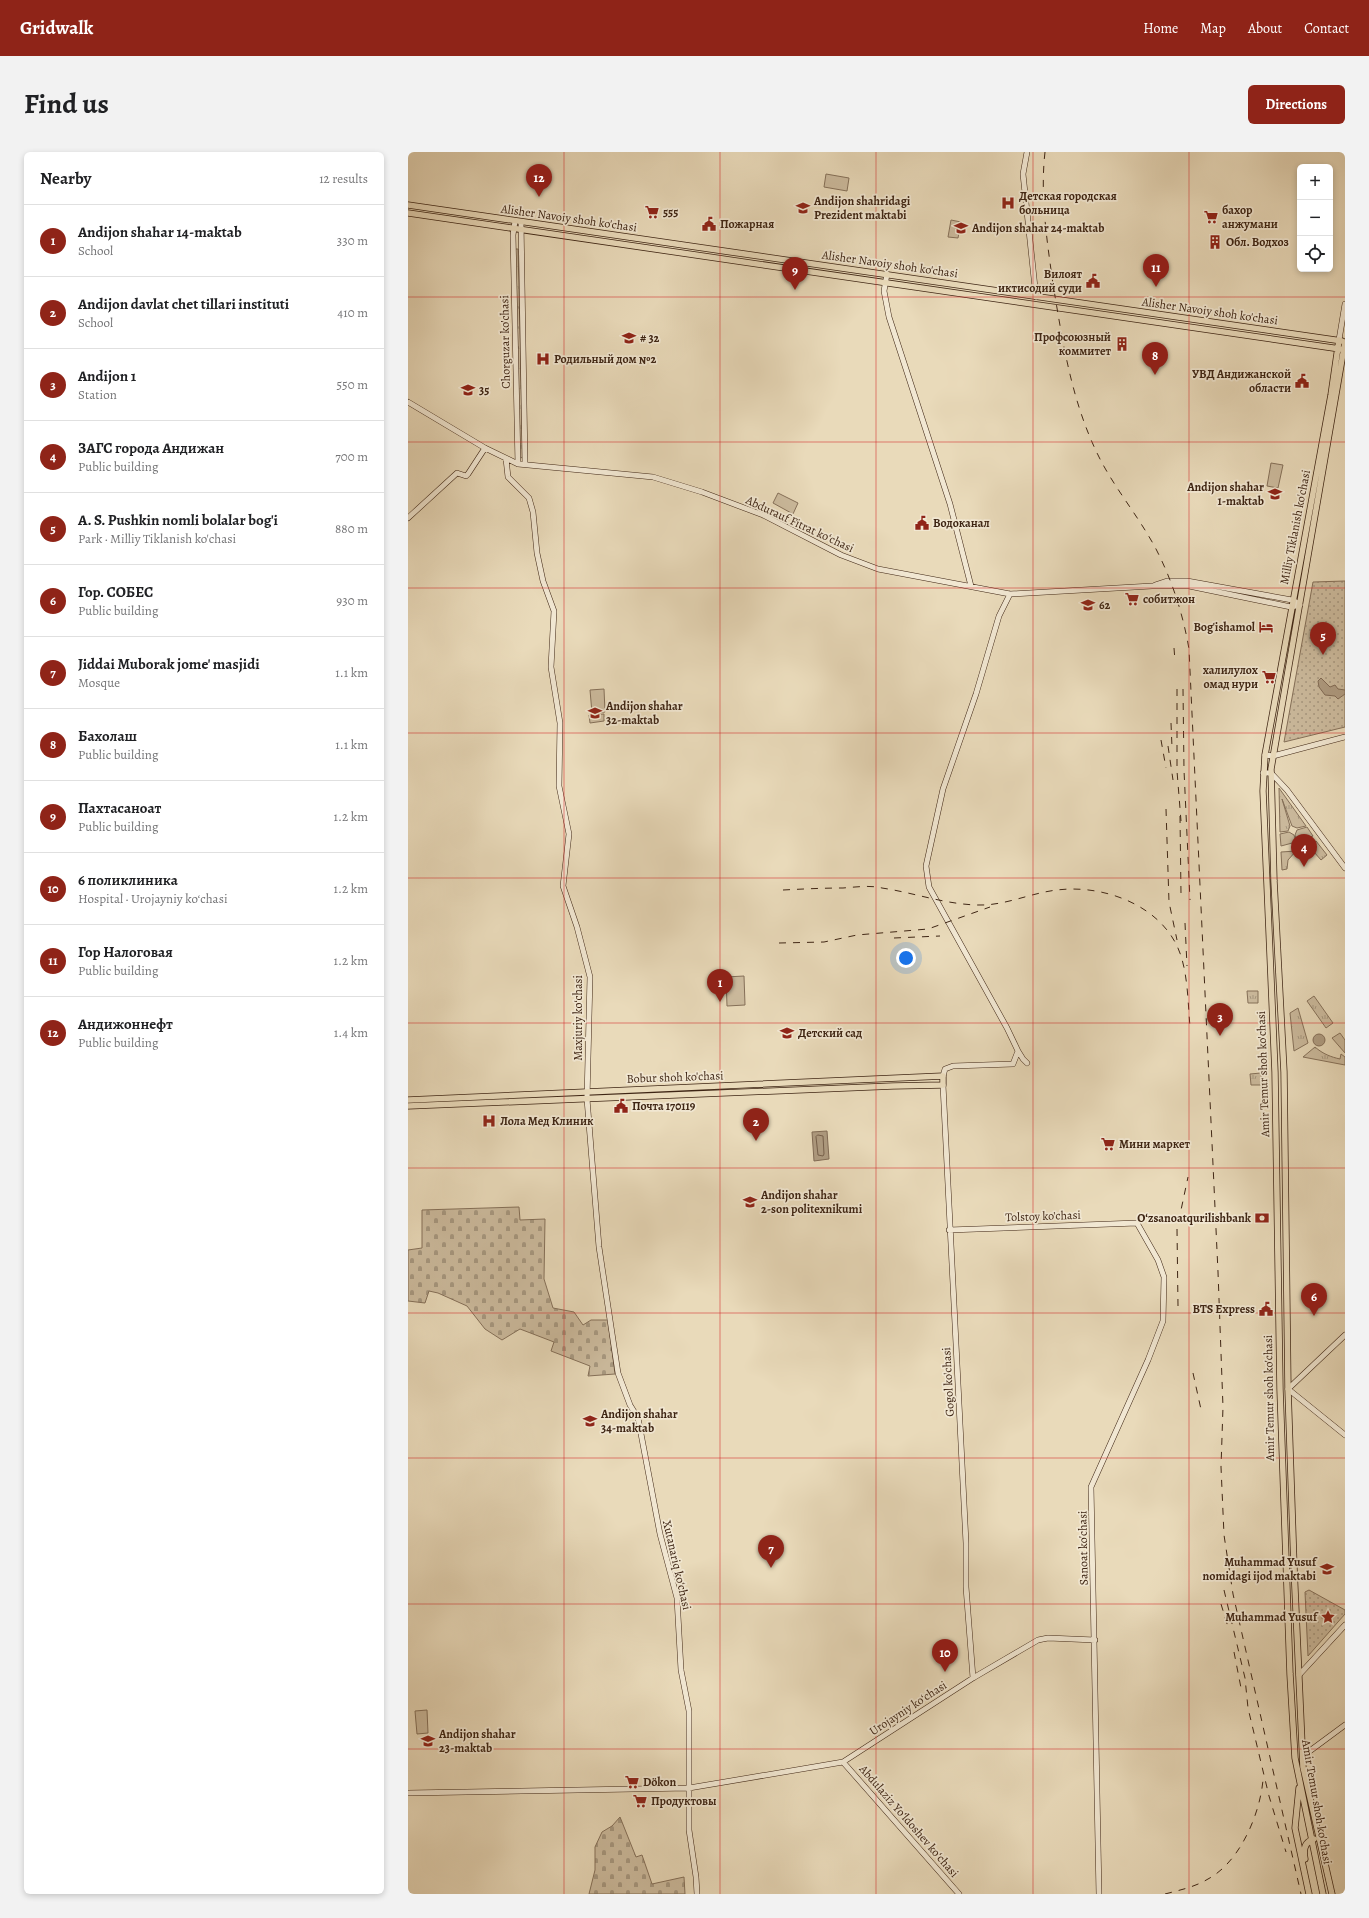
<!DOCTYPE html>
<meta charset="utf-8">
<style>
:root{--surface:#fff;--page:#f2f2f2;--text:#202124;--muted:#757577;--line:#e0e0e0;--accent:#8f2418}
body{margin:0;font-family:Alegreya,serif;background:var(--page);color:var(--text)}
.controls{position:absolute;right:12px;top:12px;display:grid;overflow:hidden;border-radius:6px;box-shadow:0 2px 6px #0003}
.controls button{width:36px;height:36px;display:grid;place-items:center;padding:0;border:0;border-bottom:1px solid var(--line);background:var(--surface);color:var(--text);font:20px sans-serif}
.you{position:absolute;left:498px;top:806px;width:14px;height:14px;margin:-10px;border:3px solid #fff;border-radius:50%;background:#1a73e8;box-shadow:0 0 0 6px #1a73e833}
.badge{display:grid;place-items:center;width:26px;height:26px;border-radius:50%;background:var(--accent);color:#fff;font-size:13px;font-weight:700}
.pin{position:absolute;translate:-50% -33px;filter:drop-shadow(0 1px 2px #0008)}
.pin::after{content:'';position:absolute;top:21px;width:14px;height:12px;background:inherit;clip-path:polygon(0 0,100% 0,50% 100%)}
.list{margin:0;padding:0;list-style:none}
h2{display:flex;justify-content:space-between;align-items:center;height:52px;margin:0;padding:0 16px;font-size:17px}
h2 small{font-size:13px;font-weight:400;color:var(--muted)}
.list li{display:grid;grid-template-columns:26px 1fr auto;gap:12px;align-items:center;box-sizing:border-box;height:72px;padding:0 16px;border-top:1px solid var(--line)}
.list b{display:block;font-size:15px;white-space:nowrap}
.list p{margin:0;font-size:13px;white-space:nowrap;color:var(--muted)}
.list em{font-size:13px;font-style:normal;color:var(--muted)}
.icon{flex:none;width:22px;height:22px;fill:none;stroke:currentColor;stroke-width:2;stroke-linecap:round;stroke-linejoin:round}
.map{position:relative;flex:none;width:937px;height:1742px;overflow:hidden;border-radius:6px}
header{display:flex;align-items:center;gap:24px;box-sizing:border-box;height:56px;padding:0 20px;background:var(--accent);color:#fff}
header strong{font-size:19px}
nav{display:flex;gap:22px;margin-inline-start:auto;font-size:14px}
.intro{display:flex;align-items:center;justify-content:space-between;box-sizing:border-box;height:96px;padding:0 24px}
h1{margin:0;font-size:28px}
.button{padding:10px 18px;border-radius:6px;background:var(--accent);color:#fff;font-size:14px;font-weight:700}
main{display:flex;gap:24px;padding:0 24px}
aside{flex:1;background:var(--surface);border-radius:6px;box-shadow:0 2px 6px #0003}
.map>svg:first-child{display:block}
.grass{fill:url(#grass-tufts);stroke:#857059}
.cemetery{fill:url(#cemetery-stones);stroke:#857059}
.park{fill:url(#park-dots);stroke:#857059}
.garden{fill:#ccbb9e;stroke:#857059}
.water{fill:#af9c82;stroke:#826c56}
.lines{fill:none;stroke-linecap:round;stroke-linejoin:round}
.shore{stroke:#76604b;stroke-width:1}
.secondary-casing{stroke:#3e2514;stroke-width:6}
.primary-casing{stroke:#3e2514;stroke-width:7}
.secondary{stroke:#f1e7d2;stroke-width:5}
.primary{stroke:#e9daba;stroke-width:5.5}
.rail{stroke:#3e2514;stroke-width:1;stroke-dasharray:7 7;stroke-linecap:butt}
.grid{fill:none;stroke:#d62828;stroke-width:1;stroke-opacity:0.55}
.labels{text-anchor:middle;stroke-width:3.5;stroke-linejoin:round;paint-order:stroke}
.poi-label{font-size:12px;font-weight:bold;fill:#3e2514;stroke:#f1e7d2;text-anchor:start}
.street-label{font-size:12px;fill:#3e2514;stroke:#f1e7d2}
</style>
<header>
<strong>Gridwalk</strong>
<nav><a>Home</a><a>Map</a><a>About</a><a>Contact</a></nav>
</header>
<div class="intro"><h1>Find us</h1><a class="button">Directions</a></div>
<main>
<aside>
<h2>Nearby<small>12 results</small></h2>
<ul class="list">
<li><span class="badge">1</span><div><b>Andijon shahar 14-maktab</b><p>School</p></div><em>330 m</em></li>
<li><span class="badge">2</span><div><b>Andijon davlat chet tillari instituti</b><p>School</p></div><em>410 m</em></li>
<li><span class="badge">3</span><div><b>Andijon 1</b><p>Station</p></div><em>550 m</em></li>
<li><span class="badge">4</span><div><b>ЗАГС города Андижан</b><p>Public building</p></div><em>700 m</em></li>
<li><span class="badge">5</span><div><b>A. S. Pushkin nomli bolalar bog'i</b><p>Park · Milliy Tiklanish ko'chasi</p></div><em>880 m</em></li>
<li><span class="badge">6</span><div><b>Гор. СОБЕС</b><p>Public building</p></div><em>930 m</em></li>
<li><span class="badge">7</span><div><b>Jiddai Muborak jome' masjidi</b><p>Mosque</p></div><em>1.1 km</em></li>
<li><span class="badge">8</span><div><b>Бахолаш</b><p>Public building</p></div><em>1.1 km</em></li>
<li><span class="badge">9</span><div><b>Пахтасаноат</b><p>Public building</p></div><em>1.2 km</em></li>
<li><span class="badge">10</span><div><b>6 поликлиника</b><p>Hospital · Urоjayniy koʻchasi</p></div><em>1.2 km</em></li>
<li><span class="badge">11</span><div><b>Гор Налоговая</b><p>Public building</p></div><em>1.2 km</em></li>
<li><span class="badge">12</span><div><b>Андижоннефт</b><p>Public building</p></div><em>1.4 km</em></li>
</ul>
</aside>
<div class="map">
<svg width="937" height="1742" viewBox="0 0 937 1742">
<defs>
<pattern id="grass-tufts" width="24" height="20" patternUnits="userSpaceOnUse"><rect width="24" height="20" fill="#ccbb9e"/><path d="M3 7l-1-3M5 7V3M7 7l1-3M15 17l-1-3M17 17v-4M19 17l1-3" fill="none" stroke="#a79880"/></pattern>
<pattern id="cemetery-stones" width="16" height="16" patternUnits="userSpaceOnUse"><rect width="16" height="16" fill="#ccbb9e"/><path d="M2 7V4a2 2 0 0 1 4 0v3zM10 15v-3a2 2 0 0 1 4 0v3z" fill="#a79880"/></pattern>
<pattern id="park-dots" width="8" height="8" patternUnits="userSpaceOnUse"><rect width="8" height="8" fill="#ccbb9e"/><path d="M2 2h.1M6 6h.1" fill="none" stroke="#a79880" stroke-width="1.8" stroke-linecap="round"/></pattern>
</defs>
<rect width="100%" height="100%" fill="#e9daba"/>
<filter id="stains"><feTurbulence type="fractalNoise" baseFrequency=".005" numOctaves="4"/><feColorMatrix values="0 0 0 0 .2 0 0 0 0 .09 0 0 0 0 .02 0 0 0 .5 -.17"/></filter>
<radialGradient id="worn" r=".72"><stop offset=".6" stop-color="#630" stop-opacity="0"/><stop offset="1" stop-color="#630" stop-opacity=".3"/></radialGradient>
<path class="grass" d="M107,97H110L115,306L111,305Z
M871,636L898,674L889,676L884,674L874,647L882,674L880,679L872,680Z
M899,675L905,684L889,690L887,683L889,678Z
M881,680L886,683L888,690L873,694L872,682Z
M908,689L919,703L913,708L906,700L897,696Z
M888,699L880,708L879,717L874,718L873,700Z
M839,839H850V851H840Z
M906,844L925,871L918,876L899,849Z
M890,856L900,891L886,899L882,861Z
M932,881L937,888V901L924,886Z
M907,895C915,902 923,905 932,907L933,902L937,905V913L895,905Z
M853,921L854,933H843L842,922Z"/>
<path class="cemetery" d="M111,1055L112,1068L137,1067L136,1127L145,1156L166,1160L175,1173L183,1168H200L207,1222L180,1224L182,1214L143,1199L146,1190L112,1177L94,1188L77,1177L59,1154L30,1141L21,1139L17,1151L0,1149V1098L14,1096V1058Z
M212,1665L228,1705L234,1703L244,1732L276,1725L277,1742H181L187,1718V1695L194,1680L204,1674Z"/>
<path class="park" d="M937,429V575L876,590L905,430Z
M901,1438L937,1458V1462L900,1504L897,1440Z"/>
<path class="garden" d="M418,22L441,26L439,39L416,35Z
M543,68L553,70L550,86L540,85Z
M863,311L875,313L870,336L859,334Z
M370,341L390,351L385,362L365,351Z
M196,537L197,560L184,561L182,538Z
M196,562V569L182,571L181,563Z
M336,824L337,853L319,854L318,825Z
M19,1558L20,1581L9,1582L7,1559Z"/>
<path class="water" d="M913,526L922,535L927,533L930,537L937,538V542L930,547L927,544L917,543L911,535L910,529Z
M905 888a6 6 0 1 1 12 0a6 6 0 1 1-12 0Z
M419,979L421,1007L406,1009L404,980Z"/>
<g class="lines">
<path class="shore" d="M410,983L415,984L416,1002L415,1004L410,1003L408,985Z"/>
<defs>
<path id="secondary" d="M619,0L615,22L628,145
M107,69L105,83L110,312
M113,70L117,312
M479,122L476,139L481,165L542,352L563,434
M931,188L937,152
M0,250L77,296L110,312L245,325L294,340L355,363L433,403L470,417L602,442L744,434H781L883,455L892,453
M98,307L100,325L121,346L125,360L129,401L135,429L146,459L143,515L152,571L151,634L161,682L155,734L169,775L182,825L179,947L191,1095L210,1221L222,1253L230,1266L252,1382L269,1446L273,1518L281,1559V1678L288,1725L289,1742
M0,366L49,321L58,324L60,322L77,296
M747,433L759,429H779L884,448L888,450
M857,603L865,604L937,585
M855,621H863L879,638L937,716
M610,899L615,907L619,911
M535,924L537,917L545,914L605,912L610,899L599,876L521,735L518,714L535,637L568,542L591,464L602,442
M535,933L558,1391V1435L565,1526
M541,1078L729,1071L750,1108L756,1125L755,1169L740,1208L683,1335L691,1742
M937,1183L880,1237L937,1283
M891,1523L937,1473
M895,1604L937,1573
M435,1610L551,1742
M0,1641L281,1636L435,1610L565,1526L630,1488L640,1486L687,1488"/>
<path id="primary" d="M0,53L934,189
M0,61L932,197
M0,948L535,924V933L485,934L0,954
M891,1636L887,1676L901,1742
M897,1707C895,1698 896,1690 906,1687
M915,1742L887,1606L882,1522L872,1237L867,920L855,639L857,603L923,243L931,188
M924,1742L895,1615L886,1415L880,1237L876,920L866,729L863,617L937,190"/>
</defs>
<use href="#secondary" class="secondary-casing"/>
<use href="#primary" class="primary-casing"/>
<use href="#secondary" class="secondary"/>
<use href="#primary" class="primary"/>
<path class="rail" d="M637,0C632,44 639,89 645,132C655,192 664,252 692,307C708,338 731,365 748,397C764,428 775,462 781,497L810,1120L815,1255L813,1315L816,1383L825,1442L893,1742
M766,496L767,509
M769,537V619L773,669
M775,537L776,618L782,748
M763,571L764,595
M753,588L758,616
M760,594L765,628
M758,657L761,750L769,788
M772,664L773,742
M375,738C395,737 415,736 435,736C448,735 462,733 474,736C507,741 536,752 569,753C597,754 622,741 649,738C696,732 757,754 773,804C780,826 780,852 782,875
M777,771L779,814
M486,786L532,784
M371,791L416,790L449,783L520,777L582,755
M770,1154L769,1077L780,1025
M785,1221L794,1262
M816,1438L837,1526L840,1556L861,1644L878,1700
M813,1452L820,1475
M826,1500L834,1541
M757,1742C772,1738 787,1735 800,1727C832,1710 852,1662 855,1628"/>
</g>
<path class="grid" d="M156,0V1742M312,0V1742M468,0V1742M625,0V1742M781,0V1742M0,145H937M0,290H937M0,436H937M0,581H937M0,726H937M0,871H937M0,1016H937M0,1161H937M0,1306H937M0,1452H937M0,1597H937"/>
<defs>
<symbol id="hospital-bare" viewBox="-9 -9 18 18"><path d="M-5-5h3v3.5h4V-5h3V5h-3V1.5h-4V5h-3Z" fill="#8f2418" stroke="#f1e7d2" stroke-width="2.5" paint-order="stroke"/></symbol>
<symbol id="school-bare" viewBox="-9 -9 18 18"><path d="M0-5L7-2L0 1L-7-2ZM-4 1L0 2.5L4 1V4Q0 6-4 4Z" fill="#8f2418" stroke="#f1e7d2" stroke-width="2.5" paint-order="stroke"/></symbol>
<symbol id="supermarket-bare" viewBox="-9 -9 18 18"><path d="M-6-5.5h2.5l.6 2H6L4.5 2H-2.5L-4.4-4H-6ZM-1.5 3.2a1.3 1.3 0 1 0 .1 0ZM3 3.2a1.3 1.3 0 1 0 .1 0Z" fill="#8f2418" stroke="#f1e7d2" stroke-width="2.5" paint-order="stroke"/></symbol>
<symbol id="civic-bare" viewBox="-9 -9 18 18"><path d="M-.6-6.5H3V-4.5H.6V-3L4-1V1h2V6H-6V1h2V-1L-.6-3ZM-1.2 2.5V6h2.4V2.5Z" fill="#8f2418" stroke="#f1e7d2" stroke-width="2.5" paint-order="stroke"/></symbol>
<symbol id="building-bare" viewBox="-9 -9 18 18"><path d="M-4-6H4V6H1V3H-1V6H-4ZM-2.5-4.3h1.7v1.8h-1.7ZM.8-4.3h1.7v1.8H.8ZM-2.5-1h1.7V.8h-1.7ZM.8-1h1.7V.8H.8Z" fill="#8f2418" stroke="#f1e7d2" stroke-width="2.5" paint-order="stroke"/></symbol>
<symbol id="hotel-bare" viewBox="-9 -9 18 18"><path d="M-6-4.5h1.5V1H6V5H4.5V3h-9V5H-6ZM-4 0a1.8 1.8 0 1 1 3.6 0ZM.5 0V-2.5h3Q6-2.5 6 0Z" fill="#8f2418" stroke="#f1e7d2" stroke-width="2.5" paint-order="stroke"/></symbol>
<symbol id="bank-bare" viewBox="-9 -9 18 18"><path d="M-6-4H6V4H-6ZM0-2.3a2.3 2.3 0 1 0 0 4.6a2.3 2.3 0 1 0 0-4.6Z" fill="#8f2418" stroke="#f1e7d2" stroke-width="2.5" paint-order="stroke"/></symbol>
<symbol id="sight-bare" viewBox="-9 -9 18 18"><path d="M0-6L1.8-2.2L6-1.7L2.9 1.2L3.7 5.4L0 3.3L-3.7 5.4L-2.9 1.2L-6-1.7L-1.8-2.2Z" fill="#8f2418" stroke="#f1e7d2" stroke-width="2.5" paint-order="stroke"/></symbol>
</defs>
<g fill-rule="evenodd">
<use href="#hospital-bare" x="590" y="41" width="20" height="20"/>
<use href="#school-bare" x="385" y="46" width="20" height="20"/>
<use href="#supermarket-bare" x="234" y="50" width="20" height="20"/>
<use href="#supermarket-bare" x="793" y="55" width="20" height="20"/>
<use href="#civic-bare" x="291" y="62" width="20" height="20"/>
<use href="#school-bare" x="543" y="66" width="20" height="20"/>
<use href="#building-bare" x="797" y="80" width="20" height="20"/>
<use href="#civic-bare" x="675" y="119" width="20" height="20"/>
<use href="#school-bare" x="211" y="176" width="20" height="20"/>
<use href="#building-bare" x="704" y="182" width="20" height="20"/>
<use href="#hospital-bare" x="125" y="197" width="20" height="20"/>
<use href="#civic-bare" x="884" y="219" width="20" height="20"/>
<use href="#school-bare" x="50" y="228" width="20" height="20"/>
<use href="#school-bare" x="857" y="332" width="20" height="20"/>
<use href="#civic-bare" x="504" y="361" width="20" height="20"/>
<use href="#supermarket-bare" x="714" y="437" width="20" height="20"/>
<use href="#school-bare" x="670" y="443" width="20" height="20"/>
<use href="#hotel-bare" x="848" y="465" width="20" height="20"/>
<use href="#supermarket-bare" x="851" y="515" width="20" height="20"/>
<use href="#school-bare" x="177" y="551" width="20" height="20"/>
<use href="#school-bare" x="369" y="871" width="20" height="20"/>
<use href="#civic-bare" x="203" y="944" width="20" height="20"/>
<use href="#hospital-bare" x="71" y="959" width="20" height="20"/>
<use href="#supermarket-bare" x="690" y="982" width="20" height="20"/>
<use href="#school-bare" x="332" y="1040" width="20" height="20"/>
<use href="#bank-bare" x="844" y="1056" width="20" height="20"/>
<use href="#civic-bare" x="848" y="1147" width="20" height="20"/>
<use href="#school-bare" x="172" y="1259" width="20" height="20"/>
<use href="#school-bare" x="909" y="1407" width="20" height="20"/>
<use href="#sight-bare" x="910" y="1455" width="20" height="20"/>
<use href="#school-bare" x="10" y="1579" width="20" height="20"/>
<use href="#supermarket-bare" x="214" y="1620" width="20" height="20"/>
<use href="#supermarket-bare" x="222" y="1639" width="20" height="20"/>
</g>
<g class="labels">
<g class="poi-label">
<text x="611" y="48">Детская городская<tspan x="611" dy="14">больница</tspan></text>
<text x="406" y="53">Andijon shahridagi<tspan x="406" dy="14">Prezident maktabi</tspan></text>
<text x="814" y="62">бахор<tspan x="814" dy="14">анжумани</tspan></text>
<text x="255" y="64">555</text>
<text x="312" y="76">Пожарная</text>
<text x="564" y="80">Andijon shahar 24-maktab</text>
<text x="818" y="94">Обл. Водхоз</text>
<text x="674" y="126" text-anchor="end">Вилоят<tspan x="674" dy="14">иктисодий суди</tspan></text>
<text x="703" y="189" text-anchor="end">Профсоюзный<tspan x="703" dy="14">коммитет</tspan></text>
<text x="232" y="190"># 32</text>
<text x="146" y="211">Родильный дом №2</text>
<text x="883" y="226" text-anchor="end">УВД Андижанской<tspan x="883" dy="14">области</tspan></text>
<text x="71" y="242">35</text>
<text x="856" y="339" text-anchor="end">Andijon shahar<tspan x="856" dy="14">1-maktab</tspan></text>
<text x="525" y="375">Водоканал</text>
<text x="735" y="451">собитжон</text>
<text x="691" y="457">62</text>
<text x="847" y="479" text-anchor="end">Bog'ishamol</text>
<text x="850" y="522" text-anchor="end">халилулох<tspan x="850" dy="14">омад нури</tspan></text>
<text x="198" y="558">Andijon shahar<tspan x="198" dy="14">32-maktab</tspan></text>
<text x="390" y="885">Детский сад</text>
<text x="224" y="958">Почта 170119</text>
<text x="92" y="973">Лола Мед Клиник</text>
<text x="711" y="996">Мини маркет</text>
<text x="353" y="1047">Andijon shahar<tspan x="353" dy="14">2-son politexnikumi</tspan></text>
<text x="843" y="1070" text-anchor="end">Oʻzsanoatqurilishbank</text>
<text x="847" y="1161" text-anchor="end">BTS Express</text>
<text x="193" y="1266">Andijon shahar<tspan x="193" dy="14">34-maktab</tspan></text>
<text x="908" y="1414" text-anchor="end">Muhammad Yusuf<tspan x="908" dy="14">nomidagi ijod maktabi</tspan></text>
<text x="909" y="1469" text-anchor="end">Muhammad Yusuf</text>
<text x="31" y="1586">Andijon shahar<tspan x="31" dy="14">23-maktab</tspan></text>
<text x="235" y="1634">Dökon</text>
<text x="243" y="1653">Продуктовы</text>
</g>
<g class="street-label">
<text transform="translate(161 66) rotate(8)" y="4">Alisher Navoiy shoh ko'chasi</text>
<text transform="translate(482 112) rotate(8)" y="4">Alisher Navoiy shoh ko'chasi</text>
<text transform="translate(802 159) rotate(8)" y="4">Alisher Navoiy shoh ko'chasi</text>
<text transform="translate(97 190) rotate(-91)" y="4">Chorguzar ko'chasi</text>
<text transform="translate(392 372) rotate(25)" y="4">Abdurauf Fitrat koʻchasi</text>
<text transform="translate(887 375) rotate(-79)" y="4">Milliy Tiklanish ko'chasi</text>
<text transform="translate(170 866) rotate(-90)" y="4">Maxjuriy koʻchasi</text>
<text transform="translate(855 922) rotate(-92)" y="4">Amir Temur shoh ko'chasi</text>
<text transform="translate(267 925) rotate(-2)" y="4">Bobur shoh ko'chasi</text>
<text transform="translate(635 1064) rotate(-2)" y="4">Tolstoy ko'chasi</text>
<text transform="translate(540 1230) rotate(-93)" y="4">Gogol ko'chasi</text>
<text transform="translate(861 1246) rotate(-91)" y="4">Amir Temur shoh ko'chasi</text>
<text transform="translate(675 1396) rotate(-91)" y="4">Sanoat ko'chasi</text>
<text transform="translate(269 1413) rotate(77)" y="4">Xutanariq koʻchasi</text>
<text transform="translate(500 1556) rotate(-33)" y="4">Urоjayniy koʻchasi</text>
<text transform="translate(909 1650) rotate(80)" y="4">Amir Temur shoh ko'chasi</text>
<text transform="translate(501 1669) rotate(49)" y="4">Abdulaziz Yoʻldoshev koʻchasi</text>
</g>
</g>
<rect width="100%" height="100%" filter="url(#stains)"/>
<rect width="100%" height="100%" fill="url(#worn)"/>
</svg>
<div class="controls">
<button>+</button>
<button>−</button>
<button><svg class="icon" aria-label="locate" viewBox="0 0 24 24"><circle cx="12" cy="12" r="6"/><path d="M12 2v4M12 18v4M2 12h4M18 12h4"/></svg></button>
</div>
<div class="you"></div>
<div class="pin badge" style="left:312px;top:850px">1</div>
<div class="pin badge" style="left:348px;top:989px">2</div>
<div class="pin badge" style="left:812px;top:884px">3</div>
<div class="pin badge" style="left:896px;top:715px">4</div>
<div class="pin badge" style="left:915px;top:503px">5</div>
<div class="pin badge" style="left:906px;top:1164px">6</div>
<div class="pin badge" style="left:363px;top:1416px">7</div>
<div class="pin badge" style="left:747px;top:223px">8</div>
<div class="pin badge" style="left:387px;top:138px">9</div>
<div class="pin badge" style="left:537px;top:1520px">10</div>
<div class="pin badge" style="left:748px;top:135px">11</div>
<div class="pin badge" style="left:131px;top:45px">12</div>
</div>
</main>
